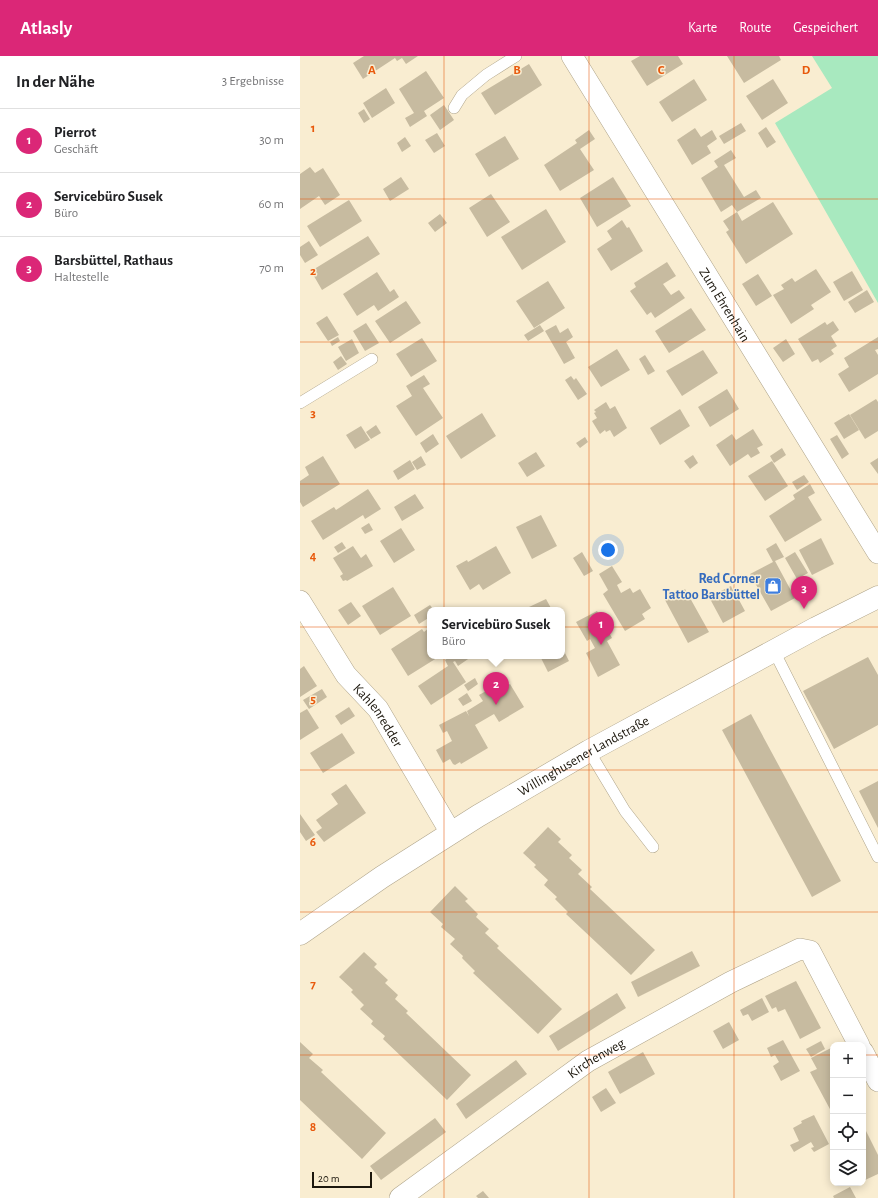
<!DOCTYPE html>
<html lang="de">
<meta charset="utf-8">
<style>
:root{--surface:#fff;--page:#f2f2f2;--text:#202124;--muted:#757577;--line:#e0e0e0;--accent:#db2777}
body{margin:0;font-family:"Alegreya Sans",sans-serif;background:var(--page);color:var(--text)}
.controls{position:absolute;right:12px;bottom:12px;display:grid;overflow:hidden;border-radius:8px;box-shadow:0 2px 10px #0003}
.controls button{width:36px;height:36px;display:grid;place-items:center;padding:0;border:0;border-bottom:1px solid var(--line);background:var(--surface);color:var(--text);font:20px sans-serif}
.scale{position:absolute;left:12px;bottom:10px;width:60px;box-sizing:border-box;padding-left:4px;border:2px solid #1c170d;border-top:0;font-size:11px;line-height:14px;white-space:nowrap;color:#1c170d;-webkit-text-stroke:3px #f9edd1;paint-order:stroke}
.you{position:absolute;left:308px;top:494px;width:14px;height:14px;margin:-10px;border:3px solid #fff;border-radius:50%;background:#1a73e8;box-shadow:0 0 0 6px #1a73e833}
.badge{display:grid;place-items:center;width:26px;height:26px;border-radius:50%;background:var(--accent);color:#fff;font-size:13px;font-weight:700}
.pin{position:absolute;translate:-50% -33px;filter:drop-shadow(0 1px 2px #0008)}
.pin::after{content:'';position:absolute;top:21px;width:14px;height:12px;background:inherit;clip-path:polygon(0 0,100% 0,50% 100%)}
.popup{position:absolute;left:127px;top:551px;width:138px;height:52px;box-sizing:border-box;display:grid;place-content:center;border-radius:8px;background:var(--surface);filter:drop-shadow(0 1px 3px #0005);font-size:13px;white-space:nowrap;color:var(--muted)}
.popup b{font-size:15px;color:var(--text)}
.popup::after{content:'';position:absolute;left:50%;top:100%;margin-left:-8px;border:8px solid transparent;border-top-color:var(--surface)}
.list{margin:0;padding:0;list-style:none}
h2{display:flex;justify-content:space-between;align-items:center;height:52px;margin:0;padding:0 16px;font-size:17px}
h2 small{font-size:13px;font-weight:400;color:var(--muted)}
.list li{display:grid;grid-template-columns:26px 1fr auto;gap:12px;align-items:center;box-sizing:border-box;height:64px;padding:0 16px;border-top:1px solid var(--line)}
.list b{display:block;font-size:15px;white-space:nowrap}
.list p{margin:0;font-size:13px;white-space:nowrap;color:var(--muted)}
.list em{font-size:13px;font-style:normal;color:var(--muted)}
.icon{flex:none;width:22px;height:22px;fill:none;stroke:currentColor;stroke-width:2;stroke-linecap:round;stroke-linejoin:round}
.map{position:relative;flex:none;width:578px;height:1142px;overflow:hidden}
header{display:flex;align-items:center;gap:24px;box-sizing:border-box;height:56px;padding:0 20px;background:var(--accent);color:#fff}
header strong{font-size:19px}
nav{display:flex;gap:22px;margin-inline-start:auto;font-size:14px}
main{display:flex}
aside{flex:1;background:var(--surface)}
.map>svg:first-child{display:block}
.green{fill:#a8e9bf}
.building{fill:#c7bba0}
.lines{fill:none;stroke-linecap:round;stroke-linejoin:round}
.service-casing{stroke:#afa48a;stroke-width:12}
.minor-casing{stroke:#afa48a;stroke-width:22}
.tertiary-casing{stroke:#afa48a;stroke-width:23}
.service{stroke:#fff;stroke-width:11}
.minor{stroke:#fff;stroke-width:21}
.tertiary{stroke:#fff;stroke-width:22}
.grid{fill:none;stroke:#e8590c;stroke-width:1;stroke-opacity:0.55}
.labels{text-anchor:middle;stroke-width:3;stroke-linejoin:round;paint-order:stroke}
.street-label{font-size:14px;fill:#1c170d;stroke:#f9edd1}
.shop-label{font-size:14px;font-weight:bold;fill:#366cbe;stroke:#f9edd1;text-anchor:end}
.grid-label{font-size:13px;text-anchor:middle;font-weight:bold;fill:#e8590c;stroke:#f9edd1;stroke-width:3;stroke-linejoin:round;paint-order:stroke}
</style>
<header>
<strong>Atlasly</strong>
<nav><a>Karte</a><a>Route</a><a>Gespeichert</a></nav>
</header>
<main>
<aside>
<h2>In der Nähe<small>3 Ergebnisse</small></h2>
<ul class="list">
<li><span class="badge">1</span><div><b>Pierrot</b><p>Geschäft</p></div><em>30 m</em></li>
<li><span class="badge">2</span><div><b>Servicebüro Susek</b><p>Büro</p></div><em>60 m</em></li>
<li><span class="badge">3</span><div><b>Barsbüttel, Rathaus</b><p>Haltestelle</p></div><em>70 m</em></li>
</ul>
</aside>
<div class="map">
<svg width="578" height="1142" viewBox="0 0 578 1142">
<rect width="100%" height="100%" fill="#f9edd1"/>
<path class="green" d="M512,0H578V247L475,67L532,32Z"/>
<path class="building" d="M64,0H118L106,8L102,2L97,5L95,2L63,23L53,7Z
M340,0H378L383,8L347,30L331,5Z
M427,0H479L481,4L444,27Z
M229,8L242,29L195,59L181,37Z
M126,15L144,42L124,55L127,60L110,71L105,62L114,57L99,33Z
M394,23L407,44L372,66L359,46Z
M473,23L488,47L462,64L446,40Z
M86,32L95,47L72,62L63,47Z
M144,49L154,64L140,74L130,59Z
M64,53L70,63L64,67L58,57Z
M441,67L446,75L424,88L419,80Z
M466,71L476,86L467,92L458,77Z
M395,72L401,81L412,74L417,83L407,90L411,97L392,109L377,84Z
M289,74L295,83L280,93L294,114L260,135L244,109L277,87L275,84Z
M137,77L145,90L134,97L125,84Z
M205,80L219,103L189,121L175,98Z
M105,81L111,90L102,96L97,87Z
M431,94L436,102L424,109L444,141L456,134L461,142L437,156L432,149L421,156L401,122L418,111L414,105Z
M10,111L15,117L23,112L40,139L25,149L19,140L0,153V118Z
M101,121L109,133L90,145L83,133Z
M313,121L331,150L297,171L280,142Z
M191,138L210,166L187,181L169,152Z
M49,144L62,165L20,191L7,170Z
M473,146L493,178L446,208L426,176L429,174L423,165L437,156L442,165Z
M246,153L266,186L222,214L201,181Z
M140,158L147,167L135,176L128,167Z
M322,164L327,172L329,171L343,195L311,215L297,193L312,183L307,175Z
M68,180L80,198L22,234L11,215Z
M9,185L18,199L5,207L0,199V191Z
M367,206L376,220L363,228L371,239L379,234L385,242L355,262L351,256L347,259L330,235L336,231L334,227Z
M516,213L531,236L511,249L514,253L491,268L473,239L484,233L481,229L492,222L495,226Z
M552,215L563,234L544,245L533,226Z
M77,216L90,236L94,233L99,241L78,255L74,249L57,260L43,238Z
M458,218L472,240L456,250L442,228Z
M248,225L265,252L234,272L216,245Z
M567,234L574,246L555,257L548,246Z
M106,245L121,267L90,287L75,265Z
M391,252L406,274L369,297L355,275Z
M27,260L39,279L28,285L16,267Z
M533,265L539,274L531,280L537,290L531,294L534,298L520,307L518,303L512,306L498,283L525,266L527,269Z
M66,267L79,287L65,295L53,275Z
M240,269L244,275L228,285L224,279Z
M256,269L260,277L268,272L273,281L266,286L275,302L264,308L245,275Z
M38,281L40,285L32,290L30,286Z
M578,281V293L575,294L578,299V318L549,336L538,318L549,311L544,302Z
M122,282L137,305L111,321L96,298Z
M52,283L59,297L46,305L38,291Z
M486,283L495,298L483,306L473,292Z
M317,293L330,314L301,331L288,311Z
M403,294L418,317L382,340L366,315Z
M345,299L355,315L348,319L339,303Z
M41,300L47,308L38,314L33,306Z
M124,319L130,328L123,332L143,362L116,380L96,350L112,340L106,330Z
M271,320L274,324L276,322L287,338L278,344L265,324Z
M427,333L439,353L410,371L398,351Z
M576,343L578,346V375L565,383L550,359Z
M306,346L310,353L315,350L327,372L314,381L310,374L306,376L305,374L300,378L292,365L297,362L294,357L296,356L294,354Z
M380,353L390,370L360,389L350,372Z
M182,357L196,380L161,403L146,380Z
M549,358L559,374L544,383L534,367Z
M76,369L81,377L71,383L66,376Z
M61,370L70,384L55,393L46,379Z
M453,373L463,389L457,392L460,397L451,402L448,398L430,410L416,389L432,378L436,384Z
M133,378L139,388L126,397L120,387Z
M537,379L549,398L542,403L530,383Z
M285,381L288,386L280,392L276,387Z
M482,392L486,399L474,407L470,400Z
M236,396L245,410L227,421L218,407Z
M393,399L398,407L390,413L384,405Z
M23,400L40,428L3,451L0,446V425L9,419L5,411Z
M121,400L126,409L117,414L112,406Z
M578,402V418L570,407Z
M110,404L115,413L98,424L93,415Z
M472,405L488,430L465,445L448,420Z
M504,419L509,426L497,434L492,426Z
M510,428L515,437L508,441L522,464L485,486L469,460L495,443L493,439Z
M68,433L81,453L65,463L63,459L23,484L11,465L34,451L36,454Z
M115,438L124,452L102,465L94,451Z
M241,459L257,490L232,503L216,471Z
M69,467L73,474L65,478L61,472Z
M101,472L115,494L94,507L80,485Z
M521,482L534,508L512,519L499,494Z
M42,486L46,492L38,497L34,491Z
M476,487L484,501L475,505L495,542L471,555L450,518L473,506L466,493Z
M53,490L61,502L66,498L73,510L47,525L46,524L43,525L40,520L43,518L33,502Z
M196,490L211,517L183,534L179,528L170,534L156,510L167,504L168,506Z
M282,496L293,515L284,520L273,502Z
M495,496L508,517L497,523L485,502Z
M312,510L322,526L317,529L321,537L330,532L333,537L340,533L351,552L342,558L345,563L325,575L303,538L308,534L299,518Z
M431,530L434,537L439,534L443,542L439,544L445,555L423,567L409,541Z
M93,531L111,560L80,579L62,550Z
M385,533L409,576L388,587L365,544Z
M246,543L252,554H230L229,551Z
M51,546L61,560L48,569L38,554Z
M130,549L134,554H130V561L119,568L114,559Z
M297,555L312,582L307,585L320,609L298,621L286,597L295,592L290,583L287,585L276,566Z
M129,572L130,600H140L108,620L91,593L122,573L124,576Z
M262,591L269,605L248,616L240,600H262Z
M151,600H170L171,601L158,610L155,605L153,606L166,626L131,649L118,630L148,610L145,604Z
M568,601L578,619V669L534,693L503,635Z
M4,610L17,630L0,641V613Z
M175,622L178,628L168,635L164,629Z
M210,628L224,651L199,666L194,658L175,669L188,692L161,708L160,706L155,709L153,708L150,703L143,707L136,694L152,685L147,675L143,677L139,669L166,655L169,660L167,655L183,645L179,639L195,630L198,635Z
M22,633L27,641L9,653L3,644Z
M167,637L172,645L163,650L158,643Z
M49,651L55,660L41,669L35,660Z
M7,653L19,672L0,684V657Z
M451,658L541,825L512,841L422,674Z
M42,677L55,697L23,717L10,697Z
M578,725V772L559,735Z
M46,728L66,757L24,786L16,776L22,772L16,764L38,748L31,738Z
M0,758L15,779L6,785L0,776Z
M248,771L261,783L258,786L272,799L269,802L282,814L278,818L292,831L290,833L355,894L331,919L266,858L268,856L255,843L257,841L244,829L248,824L234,811L236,809L223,797Z
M155,830L168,843L165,845L178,858L176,861L189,873L185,877L199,890L197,892L262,953L238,978L173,917L175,915L162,902L163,900L150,888L155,883L141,871L143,868L130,856Z
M392,895L400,910L338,941L331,926Z
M64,896L77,908L74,911L88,924L85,927L98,939L95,943L108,955L106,957L171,1019L147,1044L83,983L85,980L71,968L73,965L60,953L64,949L51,936L53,934L39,921Z
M496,925L521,972L500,983L485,953L478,956L476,951L472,953L465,940Z
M317,937L326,952L258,995L249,980Z
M462,942L469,956L452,965L448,958L443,960L440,954Z
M429,966L439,984L423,993L413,975Z
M483,984L500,1015L481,1025L473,1010L479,1006L475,999L471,1001L467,992Z
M521,985L525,993L511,1001L506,993Z
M0,986L13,998L9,1002L23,1014L21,1016L86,1077L62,1103L0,1044Z
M531,992L533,996V1054L531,1055L510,1016L517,1013L511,1002Z
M343,996L355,1018L320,1038L308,1016Z
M216,1004L227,1018L166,1063L156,1048Z
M306,1032L316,1047L301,1056L292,1041Z
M514,1059L529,1088L514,1096L511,1092L514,1091L511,1086L494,1096L490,1089L499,1085L493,1072L502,1067L501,1065Z
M135,1062L146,1076L81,1124L70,1110Z
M563,1069L578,1099V1118L563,1125Z
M550,1131L556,1142H534L533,1140Z
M183,1135L189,1142H178L176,1140Z"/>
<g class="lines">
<defs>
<path id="service" d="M154,52L162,39L186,19L216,0
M0,347L72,303
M474,595L578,801
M289,695L325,755L353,791"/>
<g id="minor">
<path id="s1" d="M272,0L578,497"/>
<path id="s2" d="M0,545L46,619L78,653L151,777"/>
<path d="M563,996L578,1025"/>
<path id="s3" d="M100,1142L288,1005L431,926L500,893L510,895L559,989"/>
</g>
<g id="tertiary">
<path id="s4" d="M0,878L82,821L178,760L289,695L516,572L578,541"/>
</g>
</defs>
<use href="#service" class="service-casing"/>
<use href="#minor" class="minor-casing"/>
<use href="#tertiary" class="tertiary-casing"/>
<use href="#service" class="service"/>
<use href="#minor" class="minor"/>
<use href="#tertiary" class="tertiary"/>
</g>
<path class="grid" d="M144,0V1142M289,0V1142M434,0V1142M0,143H578M0,286H578M0,428H578M0,571H578M0,714H578M0,856H578M0,999H533M563,999H578"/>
<defs>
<symbol id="shop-square" viewBox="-11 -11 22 22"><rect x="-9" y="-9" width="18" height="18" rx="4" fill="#3f7fe0" stroke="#f9edd1"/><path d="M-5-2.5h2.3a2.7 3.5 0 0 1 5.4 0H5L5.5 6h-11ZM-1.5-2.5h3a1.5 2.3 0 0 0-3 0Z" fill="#fff"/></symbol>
</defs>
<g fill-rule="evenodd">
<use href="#shop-square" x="463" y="520" width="20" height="20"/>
</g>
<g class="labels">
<g class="street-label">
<text dy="5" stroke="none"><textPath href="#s1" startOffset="292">Zum Ehrenhain</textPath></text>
<text dy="5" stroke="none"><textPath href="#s2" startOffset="139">Kahlenredder</textPath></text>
<text dy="5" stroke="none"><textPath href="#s4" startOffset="335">Willinghusener Landstraße</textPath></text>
<text dy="5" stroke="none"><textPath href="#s3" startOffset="241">Kirchenweg</textPath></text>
</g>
<g class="shop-label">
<text x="460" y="527">Red Corner<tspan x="460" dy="16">Tattoo Barsbüttel</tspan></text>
</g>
</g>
<g class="grid-label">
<text x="72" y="18">A</text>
<text x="217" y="18">B</text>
<text x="361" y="18">C</text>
<text x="506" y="18">D</text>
<text x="13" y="76">1</text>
<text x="13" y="219">2</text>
<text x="13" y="361">3</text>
<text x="13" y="504">4</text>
<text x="13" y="647">5</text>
<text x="13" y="790">6</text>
<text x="13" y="932">7</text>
<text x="13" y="1075">8</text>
</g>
</svg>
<div class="controls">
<button>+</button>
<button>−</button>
<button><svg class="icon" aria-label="locate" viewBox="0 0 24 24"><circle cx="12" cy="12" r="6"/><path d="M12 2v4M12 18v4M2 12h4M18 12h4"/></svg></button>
<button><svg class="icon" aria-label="layers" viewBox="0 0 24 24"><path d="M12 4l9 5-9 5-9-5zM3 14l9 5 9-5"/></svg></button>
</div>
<div class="scale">20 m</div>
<div class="you"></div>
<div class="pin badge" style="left:301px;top:589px">1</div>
<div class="pin badge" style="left:196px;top:649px">2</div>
<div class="popup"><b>Servicebüro Susek</b>Büro</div>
<div class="pin badge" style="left:504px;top:553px">3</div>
</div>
</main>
